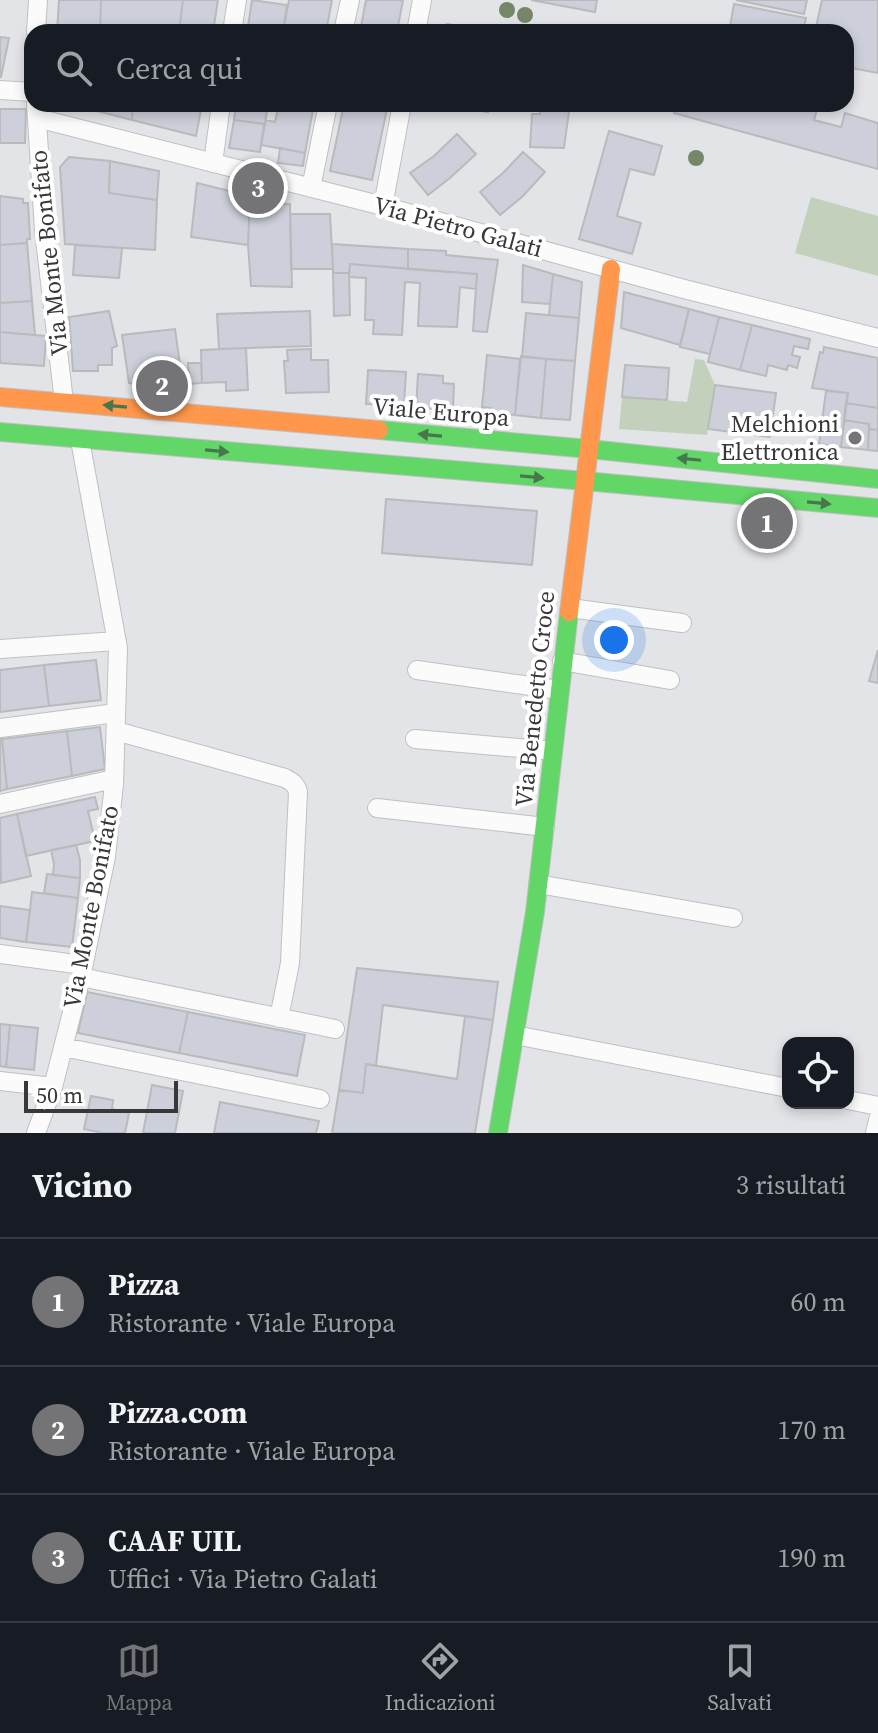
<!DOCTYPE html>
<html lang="it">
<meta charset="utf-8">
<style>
:root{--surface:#171b24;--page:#242831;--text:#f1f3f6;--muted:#9ea1a6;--line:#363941;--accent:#747477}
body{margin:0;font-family:"Source Serif 4",serif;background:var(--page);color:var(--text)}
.controls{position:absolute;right:24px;bottom:24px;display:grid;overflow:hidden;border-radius:16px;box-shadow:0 4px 12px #0003}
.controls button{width:72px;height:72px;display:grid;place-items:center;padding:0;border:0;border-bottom:2px solid var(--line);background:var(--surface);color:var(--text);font:40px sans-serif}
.scale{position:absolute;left:24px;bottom:20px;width:154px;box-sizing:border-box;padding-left:8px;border:4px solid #38383b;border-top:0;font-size:22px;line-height:28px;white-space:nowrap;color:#38383b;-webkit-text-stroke:6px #fff;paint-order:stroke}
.you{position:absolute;left:614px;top:640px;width:28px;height:28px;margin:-20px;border:6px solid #fff;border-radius:50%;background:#1a73e8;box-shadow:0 0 0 12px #1a73e833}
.badge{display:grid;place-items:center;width:52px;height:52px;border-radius:50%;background:var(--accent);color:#fff;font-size:26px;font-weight:700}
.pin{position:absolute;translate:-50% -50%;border:4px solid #fff;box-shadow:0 2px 8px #0006}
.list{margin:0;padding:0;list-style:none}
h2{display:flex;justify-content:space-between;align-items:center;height:104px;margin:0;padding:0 32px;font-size:34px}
h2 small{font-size:26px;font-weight:400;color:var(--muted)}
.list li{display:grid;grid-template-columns:52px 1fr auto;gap:24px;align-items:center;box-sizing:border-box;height:128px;padding:0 32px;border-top:2px solid var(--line)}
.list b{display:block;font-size:30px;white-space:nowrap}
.list p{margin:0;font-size:26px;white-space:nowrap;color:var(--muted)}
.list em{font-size:26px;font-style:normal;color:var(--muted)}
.icon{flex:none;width:44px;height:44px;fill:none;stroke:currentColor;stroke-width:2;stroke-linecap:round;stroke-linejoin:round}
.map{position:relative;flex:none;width:878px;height:1133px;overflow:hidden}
.search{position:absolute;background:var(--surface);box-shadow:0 4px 12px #0003;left:24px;right:24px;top:24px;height:88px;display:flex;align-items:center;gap:20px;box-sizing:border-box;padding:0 28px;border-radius:24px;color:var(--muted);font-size:30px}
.sheet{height:488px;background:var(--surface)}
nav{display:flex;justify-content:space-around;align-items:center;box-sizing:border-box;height:112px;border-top:2px solid var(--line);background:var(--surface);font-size:22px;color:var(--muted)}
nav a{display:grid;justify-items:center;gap:4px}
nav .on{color:var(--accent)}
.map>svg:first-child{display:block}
.green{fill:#c3d1bc}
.building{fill:#cdd0da;stroke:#b9babc;stroke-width:2}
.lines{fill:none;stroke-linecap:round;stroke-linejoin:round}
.street-casing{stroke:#bfc0c2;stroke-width:20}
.fast-casing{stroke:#bfc0c2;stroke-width:20}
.slow-casing{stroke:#bfc0c2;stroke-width:20}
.street{stroke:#fbfbfb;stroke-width:18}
.fast{stroke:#63d668;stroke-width:18}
.slow{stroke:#ff974d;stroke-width:18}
.tree{fill:#768768}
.oneway{fill:#49774d}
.poi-dot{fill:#747477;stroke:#fff;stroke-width:3}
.labels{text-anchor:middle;stroke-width:8;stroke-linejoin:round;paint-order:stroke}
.street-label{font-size:24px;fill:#38383b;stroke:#fff}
.poi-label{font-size:24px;fill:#38383b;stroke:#fff;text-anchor:end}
</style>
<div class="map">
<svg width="878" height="1133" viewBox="0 0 878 1133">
<rect width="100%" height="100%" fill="#e3e4e7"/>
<path class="green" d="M811,197L878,216V276L795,253Z
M695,359L704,360L715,385L707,435L619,429L622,397L687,402Z"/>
<path class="building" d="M59,0H101L100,32H57Z
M101,0H183L179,32H100Z
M183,0H218L213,32H179Z
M252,0L287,5L283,32L248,27Z
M289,0H332L326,32H311L284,27Z
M366,0H403L397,32H360Z
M531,0H597L595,12Z
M736,0H807L804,14Z
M822,0H878V73L846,67V32H815Z
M734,4L806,18L803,32H729Z
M447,24L492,32H445Z
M0,37L9,38L1,77H0Z
M70,104H133L132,120Z
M133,104H202L196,136L132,120Z
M236,104H268L265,124L234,120Z
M286,104H314L305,153L261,145L266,120L275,122L278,107L285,108Z
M344,104H388L372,180L330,171Z
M453,104H490L488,112L452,106Z
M541,104H570L564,148L530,147L532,114H540Z
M677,104H762L783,110L785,104H810L818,106L814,120L841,127L845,113L878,123V169L674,113Z
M0,109H26L25,143H0Z
M234,120L264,124L260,152L229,148Z
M609,131L662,146L654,175L630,169L617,216L641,223L632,254L579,239Z
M457,134L476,154L450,178L428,195L410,173L434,156Z
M280,148L305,153L303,166L278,163Z
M523,152L545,172L523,196L500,215L480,192L503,173Z
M69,157L110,161L109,193L157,200L155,250L65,244L60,167Z
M110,161L159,171L157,200L109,193Z
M197,183L250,196L248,245L191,237Z
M0,196L23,199V203H28L30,239H27V243L0,245Z
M250,204H290L292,287L251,286L248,245Z
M290,214H330L333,269H291Z
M27,243L32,301L0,303V245Z
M332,244L408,249V269L350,264L349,273H333Z
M75,245L122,248L119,278L73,275Z
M408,249L446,251V255L498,260L487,332L473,331L477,274L408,269Z
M350,264L477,274L476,289L460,287L457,327L418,326L420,283L405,282L402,335L373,334L374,320H365L366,278L349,277Z
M523,265L553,274L550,304L522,302Z
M333,273H349L350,315L334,316Z
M553,274L582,282L579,318L549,315Z
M624,292L689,309L680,345L621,328Z
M32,301L35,335L0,332V303Z
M689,309L719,317L710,354L680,347Z
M109,311L117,346L112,348V365H98V371H73L69,317Z
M310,311L311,346L219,349L217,314Z
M526,313L579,318L575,361L522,357Z
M719,317L752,325L740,370L708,362Z
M752,325L810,339L808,349L794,346L792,355L800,357L797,368L788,365L787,370L768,365L766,376L740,370Z
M175,329L180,365V388L129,383L122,335Z
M0,332L46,336L44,366L0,363Z
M824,347L878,358V408L846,403L848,393L812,388L820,352L823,353Z
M246,348L248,390L226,391V382L202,383L201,350Z
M311,349V360H328L329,392L286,393L284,361H288L287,350Z
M487,355L520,359L515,415L490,413L491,408L482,407Z
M521,356L546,359L541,418L515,415Z
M546,359L575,361L570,420L541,418Z
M188,363H201L202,383L189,384Z
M625,365L669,368L667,400L622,397Z
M368,370L406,372L404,405L366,404Z
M418,374L443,376V383L454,384L453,410L416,408Z
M715,385L776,393L770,437L708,429Z
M826,391L848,393L841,447L819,444Z
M846,403L878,408V430L869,429V424L844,420Z
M844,420L869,424L868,450L841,447Z
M869,429L878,430V451L868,450Z
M386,499L537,511L532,565L382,553Z
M878,650V683L869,681Z
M96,660L101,700L49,706L44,665Z
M44,665L49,706L0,712V670Z
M100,727L105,769L72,776L67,731Z
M67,731L72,776L7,789L2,739Z
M0,739H2L7,789L0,791Z
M95,797L98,809L88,811L95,841L26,856L17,814Z
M17,814L31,876L1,883L0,818Z
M76,845L80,860V878L53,875L54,864L51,850Z
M47,874L80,878L78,898L44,893Z
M32,892L78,898L72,947L26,942Z
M0,906L30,910L26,942L0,938Z
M357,968L498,982L493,1020L383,1005L376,1066L366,1064L363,1093L339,1090Z
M87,992L188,1012L179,1053L78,1033Z
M188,1012L305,1035L297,1076L179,1053Z
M465,1016L493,1020L475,1133H332L339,1090L363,1093L366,1064L457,1079Z
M0,1024L10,1025L6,1067L0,1066Z
M10,1025L38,1028L34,1070L6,1067Z
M152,1085L183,1091L175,1133H143Z
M91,1096L113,1100L112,1109L129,1113L125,1133H103L84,1129Z
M220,1102L319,1121L316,1133H214Z"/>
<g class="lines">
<defs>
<path id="street" d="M36,32L38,0
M232,32L237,0
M343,32L350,0
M416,32L422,0
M0,90L32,92
M36,104L44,231L64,402
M37,118L383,206L684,289L878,338
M213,163L221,104
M311,188L328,104
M383,206L402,104
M570,608L682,623
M0,649L117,641
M562,661L670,680
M417,670L559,690
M0,728L116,713
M116,731L285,778C292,782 296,784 298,792L290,963L279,1018
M415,739L553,751
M0,804L114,779
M377,808L545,827
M538,884L733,918
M0,954L83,965
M81,977L335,1029
M515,1035L788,1088
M63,1047L320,1099
M0,1081L53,1087
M848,1100L878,1106
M36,1133L53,1087L81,977L106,857L114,784L118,648L80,440
M875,1133L878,1120"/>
<path id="fast" d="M379,430L589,449L878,479
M0,432L585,481L878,508
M498,1133L535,912L569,612"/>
<path id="slow" d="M0,397L379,430
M569,612L611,269"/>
</defs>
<use href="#street" class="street-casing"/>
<use href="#fast" class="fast-casing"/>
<use href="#slow" class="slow-casing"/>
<use href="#street" class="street"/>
<use href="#fast" class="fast"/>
<use href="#slow" class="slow"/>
</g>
<g class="tree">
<circle cx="507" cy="10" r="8"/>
<circle cx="525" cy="15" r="8"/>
<circle cx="696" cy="158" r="8"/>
</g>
<defs><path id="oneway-solid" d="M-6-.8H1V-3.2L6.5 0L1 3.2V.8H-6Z" transform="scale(2)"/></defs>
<g class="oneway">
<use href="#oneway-solid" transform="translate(115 406) rotate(-175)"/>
<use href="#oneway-solid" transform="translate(430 435) rotate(-175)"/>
<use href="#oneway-solid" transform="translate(217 451) rotate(5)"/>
<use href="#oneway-solid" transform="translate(689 459) rotate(-174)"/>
<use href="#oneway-solid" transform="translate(532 477) rotate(5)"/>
<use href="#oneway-solid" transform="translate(819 503) rotate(5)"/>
</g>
<circle class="poi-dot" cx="855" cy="438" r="8"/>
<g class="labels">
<g class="street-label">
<text transform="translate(458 227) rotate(15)" y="8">Via Pietro Galati</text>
<text transform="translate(49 253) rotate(-96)" y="8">Via Monte Bonifato</text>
<text transform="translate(441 412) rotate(5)" y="8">Viale Europa</text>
<text transform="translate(535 699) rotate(-84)" y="8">Via Benedetto Croce</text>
<text transform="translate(91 907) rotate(-79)" y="8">Via Monte Bonifato</text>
</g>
<g class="poi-label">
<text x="839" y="432">Melchioni<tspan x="839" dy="28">Elettronica</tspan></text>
</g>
</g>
</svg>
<div class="controls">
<button><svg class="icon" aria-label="locate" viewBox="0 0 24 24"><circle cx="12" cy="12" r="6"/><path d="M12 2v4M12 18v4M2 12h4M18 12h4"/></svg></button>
</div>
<div class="scale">50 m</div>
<div class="you"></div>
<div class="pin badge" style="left:767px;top:523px">1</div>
<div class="pin badge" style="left:162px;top:386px">2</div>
<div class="pin badge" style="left:258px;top:188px">3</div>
<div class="search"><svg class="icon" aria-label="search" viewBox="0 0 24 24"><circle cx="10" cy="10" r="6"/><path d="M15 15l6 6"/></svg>Cerca qui</div>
</div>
<section class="sheet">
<h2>Vicino<small>3 risultati</small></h2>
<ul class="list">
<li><span class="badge">1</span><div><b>Pizza</b><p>Ristorante · Viale Europa</p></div><em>60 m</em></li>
<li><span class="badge">2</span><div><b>Pizza.com</b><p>Ristorante · Viale Europa</p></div><em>170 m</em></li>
<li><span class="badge">3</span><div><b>CAAF UIL</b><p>Uffici · Via Pietro Galati</p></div><em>190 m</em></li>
</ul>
</section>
<nav>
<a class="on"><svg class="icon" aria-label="map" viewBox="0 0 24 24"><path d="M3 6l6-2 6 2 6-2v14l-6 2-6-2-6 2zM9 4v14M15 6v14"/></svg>Mappa</a>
<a><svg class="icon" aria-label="directions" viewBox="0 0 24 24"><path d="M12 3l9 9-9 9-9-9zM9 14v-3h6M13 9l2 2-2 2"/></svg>Indicazioni</a>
<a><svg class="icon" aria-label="saved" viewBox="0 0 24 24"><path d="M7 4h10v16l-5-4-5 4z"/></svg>Salvati</a>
</nav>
